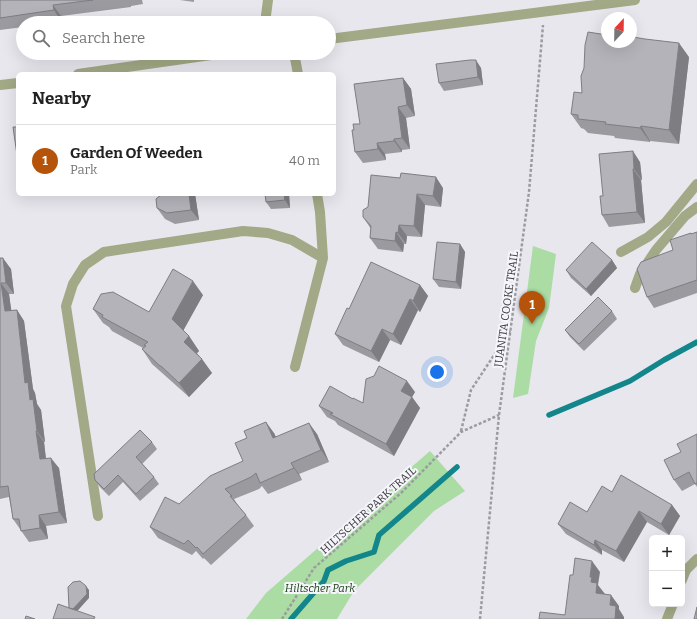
<!DOCTYPE html>
<meta charset="utf-8">
<style>
:root{--surface:#fff;--page:#f2f2f2;--text:#222;--muted:#767676;--line:#e0e0e0;--accent:#b45309}
body{margin:0;font-family:Bitter,serif;background:var(--page);color:var(--text)}
.controls{position:absolute;right:12px;bottom:12px;display:grid;overflow:hidden;border-radius:6px;box-shadow:0 4px 16px #0002}
.controls button{width:36px;height:36px;display:grid;place-items:center;padding:0;border:0;border-bottom:1px solid var(--line);background:var(--surface);color:var(--text);font:20px sans-serif}
.compass{position:absolute;left:601px;top:12px;width:36px;height:36px;border-radius:50%;background:var(--surface);box-shadow:0 4px 16px #0002;rotate:22deg}
.you{position:absolute;left:437px;top:372px;width:14px;height:14px;margin:-10px;border:3px solid #fff;border-radius:50%;background:#1a73e8;box-shadow:0 0 0 6px #1a73e833}
.badge{display:grid;place-items:center;width:26px;height:26px;border-radius:50%;background:var(--accent);color:#fff;font-size:13px;font-weight:700}
.pin{position:absolute;translate:-50% -33px;filter:drop-shadow(0 1px 2px #0008)}
.pin::after{content:'';position:absolute;top:21px;width:14px;height:12px;background:inherit;clip-path:polygon(0 0,100% 0,50% 100%)}
.list{margin:0;padding:0;list-style:none}
h2{display:flex;justify-content:space-between;align-items:center;height:52px;margin:0;padding:0 16px;font-size:17px}
h2 small{font-size:13px;font-weight:400;color:var(--muted)}
.list li{display:grid;grid-template-columns:26px 1fr auto;gap:12px;align-items:center;box-sizing:border-box;height:72px;padding:0 16px;border-top:1px solid var(--line)}
.list b{display:block;font-size:15px;white-space:nowrap}
.list p{margin:0;font-size:13px;white-space:nowrap;color:var(--muted)}
.list em{font-size:13px;font-style:normal;color:var(--muted)}
.icon{flex:none;width:22px;height:22px;fill:none;stroke:currentColor;stroke-width:2;stroke-linecap:round;stroke-linejoin:round}
.map{position:relative;flex:none;width:697px;height:619px;overflow:hidden}
.search{position:absolute;background:var(--surface);box-shadow:0 4px 16px #0002;left:16px;top:16px;width:320px;height:44px;display:flex;align-items:center;gap:10px;box-sizing:border-box;padding:0 14px;border-radius:22px;color:var(--muted);font-size:15px}
.panel{position:absolute;background:var(--surface);box-shadow:0 4px 16px #0002;left:16px;top:72px;width:320px;height:124px;border-radius:6px}
.map>svg:first-child{display:block}
.green{fill:#aadca3}
.lines{fill:none;stroke-linecap:round;stroke-linejoin:round}
.stream{stroke:#13868b;stroke-width:5.5}
.path{stroke:#9c9ba0;stroke-width:2.5;stroke-dasharray:3 2;stroke-linecap:butt}
.minor{stroke:#a1a986;stroke-width:10}
.wall{fill:#9a9a9f}
.shaded-wall{fill:#7d7d82}
.building{fill:#b3b3b9;stroke:#7d7d82}
.labels{text-anchor:middle;stroke-width:4;stroke-linejoin:round;paint-order:stroke}
.street-label{font-size:11px;fill:#3d3c3f;stroke:#f5f5fb}
.park-label{font-size:11px;font-style:italic;fill:#123b0e;stroke:#f5f5fb}
</style>
<div class="map">
<svg width="697" height="619" viewBox="0 0 697 619">
<rect width="100%" height="100%" fill="#e8e7ee"/>
<path class="green" d="M533,246L556,254L549,308L536,341L528,394L513,398Z
M430,451L465,491L434,511L354,591L337,619H246L266,593Z"/>
<g class="lines">
<path class="stream" d="M549,415L630,381L664,360L697,342
M291,619L324,581L328,570L346,561L374,552L379,535L457,467"/>
<path class="path" d="M461,431L471,390L510,331
M282,619L314,568L401,493L461,432L499,415
M480,619L499,415L529,192L543,25"/>
<path class="minor" d="M265,23L268,0
M329,39L635,0
M294,53L298,74
M78,74L225,53
M0,85L18,83
M621,252L648,237L666,222L697,184
M635,288L640,274L656,250L685,216L697,207
M295,367L323,258L320,212L317,194
M98,516L66,306L73,284L85,265L104,252L243,231L268,233L292,240L323,258
M682,580L686,570L697,559
M667,619L673,604"/>
</g>
<path class="wall" d="M0,0H142L143,4L131,6V7L61,16V21L49,23H23V27L0,30Z
M180,0H194V2Z
M689,57L679,144L650,141V142L615,138L614,136L588,133L584,129L581,128L571,114L582,93Z
M471,60L481,68L483,85L444,91L439,83Z
M403,78L411,89L415,116L406,118L410,149L402,150V152L385,154L386,160L363,163L355,152L354,130Z
M640,162L642,180H641L645,223L609,227L602,215L603,196Z
M443,188L441,207L425,205L422,237L407,236L406,244H404L403,252L378,249L370,238L371,229L363,217L368,207Z
M162,194H195L199,220L175,224L165,219L157,208Z
M289,194L290,208L271,209L266,202Z
M697,232V293L654,308L647,297L673,250L691,234Z
M460,244L465,252L461,289L439,287L433,279Z
M0,258L11,269L14,294H9L11,311L17,310L24,321L33,389L35,393L37,404L41,410L45,442H44L46,458L59,468L67,523L46,526L48,539L29,542L13,519L9,497L0,499Z
M612,260L617,268L591,296L571,278L566,270Z
M420,285L428,296L420,312L418,310L401,345L390,340L379,362L343,345L335,334L349,309Z
M203,295L183,330L189,336L199,351L197,353L212,373L189,397L170,380L152,364L142,349L143,348L112,331L109,327L103,323L93,309L149,312Z
M612,311L617,319L584,351L570,337L565,330Z
M415,392L412,397L420,408L394,456L338,425L335,421L327,417L319,406L353,399L363,403Z
M274,433L276,437L317,434L329,462L299,474L302,480L268,494L262,486L259,489L234,499L239,507L246,515L254,526L211,565L204,558L203,559L196,551L192,555L158,538L150,527L179,504L243,461Z
M697,434V487L695,484L682,491L674,480L681,452Z
M152,442L157,449L142,464L154,477L159,484L140,501L123,482L109,496L100,487L95,480Z
M612,492L672,505L680,516L669,535L647,522L624,562L602,550V555L566,534L558,524L587,512Z"/>
<path class="shaded-wall" d="M53,5L61,16V21L54,10Z
M679,43L689,57L679,144L669,130Z
M476,60L481,68L483,85L478,77Z
M403,78L411,89L415,116L407,105Z
M398,107L406,118L410,149L402,138Z
M641,126L650,141V142L640,128Z
M394,139L402,150V152L394,141Z
M377,143L385,154L386,160L378,149Z
M633,151L640,162L642,180L634,169Z
M633,169L641,180L645,223L637,212Z
M436,177L443,188L441,207L433,196Z
M189,194H195L199,220L191,210Z
M284,194H289L290,208L285,200Z
M417,194L425,205L422,237L414,226Z
M399,225L407,236L406,244L398,233Z
M396,232L404,244L403,252L395,241Z
M460,244L465,252L461,289L456,282Z
M3,258L11,269L14,294L6,283Z
M612,260L617,268L591,296L586,289Z
M193,281L203,295L182,333L172,319Z
M1,283L9,294L13,322L5,311Z
M420,285L428,296L420,312L413,301Z
M410,299L418,310L401,345L393,334Z
M17,310L24,321L33,389L35,393L37,404L41,410L45,442L37,431L25,383Z
M382,329L390,340L379,362L371,351Z
M189,336L199,351L194,356L184,342Z
M202,359L212,373L189,397L179,383Z
M407,381L415,392L412,397L420,408L394,456L386,444L401,391Z
M266,422L274,433L281,449L273,438Z
M309,423L317,434L329,462L321,450Z
M36,431L44,442L47,470L40,459Z
M51,458L59,468L67,523L59,512Z
M291,463L299,474L302,480L294,468Z
M672,505L680,516L669,535L661,524Z
M639,511L647,522L624,562L616,551Z
M39,515L46,526L48,539L40,528Z
M595,540L602,550V555L594,545Z
M592,561L600,572L598,585L605,594L604,604L596,593L591,582L590,577Z
M86,586L89,590V598L72,617L69,613Z
M611,595L619,606V609L624,617V619H615L610,605Z"/>
<path class="building" d="M0,0H93L53,5L54,10L0,18Z
M588,32L607,35V42H631V37H633L645,39L679,43L669,130L641,126L640,128L605,124L606,122L578,119V115L571,114L574,92L582,93L581,76L584,68L585,45Z
M470,60H476L478,77L439,83L436,64Z
M403,78L407,105L398,107L402,138L394,139V141L377,143L378,149L355,152L352,130H354L353,124H360L354,84Z
M13,127H18V162Z
M633,151L634,169H633L637,212L602,215L600,196H603L599,154Z
M401,173L436,177L433,196L417,194L414,226L399,225L398,233L396,232L395,241L370,238L371,226L363,217V210L368,207L371,175L400,178Z
M162,194H189L191,210L167,213L157,208L156,199Z
M265,194H284L285,200L266,202Z
M697,232V280L647,297L637,269L641,262L673,250L670,240L691,233V234Z
M437,242L460,244L456,282L433,279Z
M592,242L612,260L586,289L566,270Z
M0,258H3L6,283H1L5,311L17,310L25,383L28,382L30,400L33,399L37,431H36L40,459L51,458L59,512L39,515L40,528L21,531L19,519H13L8,486L0,487Z
M371,262L420,285L413,301L410,299L393,334L382,329L371,351L335,334L347,308L349,309Z
M173,269L193,281L172,319L189,336L184,342L202,359L179,383L161,366H160L142,349L146,346L144,345L148,342L102,317L103,315L93,309L101,294L113,292L149,312Z
M598,297L612,311L579,344L565,330Z
M379,366L407,381L401,391L412,397L386,444L330,414L333,413L319,406L330,386L353,399V398L363,403L366,379L374,376Z
M266,422L273,438L309,423L321,450L291,463L294,468L260,483L256,473L251,477L225,489L232,496H230L246,515L203,554L197,547L196,548L188,540L184,544L150,527L165,497L179,504L210,476L243,461L235,443L247,438L244,431Z
M140,430L152,442L136,457L154,477L136,494L118,475L104,489L95,480L94,474Z
M697,434V483L695,484L689,472L674,480L664,460L681,452L677,444Z
M621,475L672,505L661,524L639,511L616,551L595,540L594,545L558,524L570,502L587,512L602,486L612,492Z
M575,558L592,561L590,577H592L591,582L597,583L596,593L611,595L610,605L616,606L615,619H539L540,612L565,615L570,575H573Z
M80,581L86,586L87,594L73,609L69,608L68,587L73,582Z
M58,604L95,617L94,619H53Z
M697,608V619H694L697,607Z
M26,616L35,619H25Z"/>
<g class="labels">
<g class="street-label">
<text transform="translate(506 309) rotate(-82)" y="4">JUANITA COOKE TRAIL</text>
<text transform="translate(368 510) rotate(-42)" y="4">HILTSCHER PARK TRAIL</text>
</g>
<g class="park-label">
<text x="320" y="592">Hiltscher Park</text>
</g>
</g>
</svg>
<div class="controls">
<button>+</button>
<button>−</button>
</div>
<svg class="compass" viewBox="-18 -18 36 36"><path d="M0-13l5 13h-10z" fill="#e53935"/><path d="M0 13l5-13h-10z" fill="#767676"/></svg>
<div class="you"></div>
<div class="pin badge" style="left:532px;top:324px">1</div>
<div class="search"><svg class="icon" aria-label="search" viewBox="0 0 24 24"><circle cx="10" cy="10" r="6"/><path d="M15 15l6 6"/></svg>Search here</div>
<section class="panel">
<h2>Nearby<small></small></h2>
<ul class="list">
<li><span class="badge">1</span><div><b>Garden Of Weeden</b><p>Park</p></div><em>40 m</em></li>
</ul>
</section>
</div>
